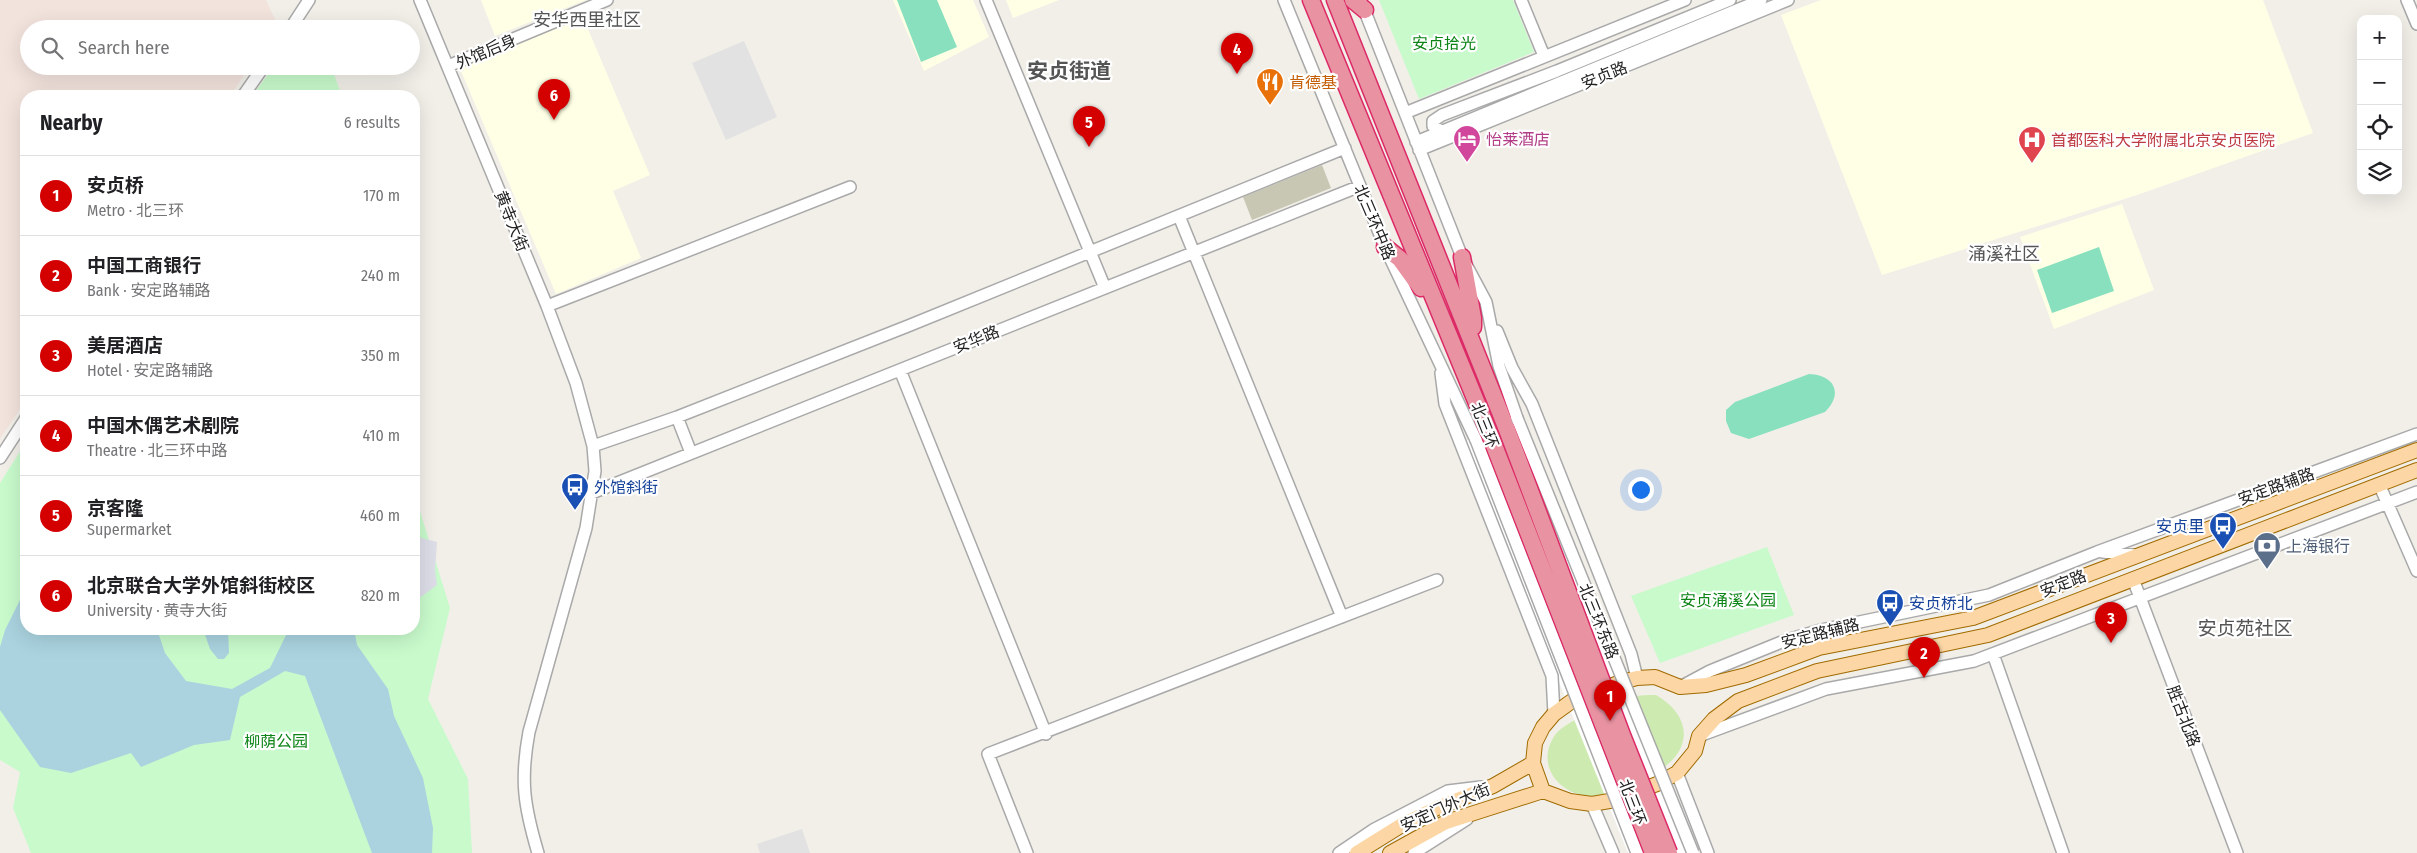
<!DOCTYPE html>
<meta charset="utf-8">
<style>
:root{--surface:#fff;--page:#f6f6f6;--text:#202124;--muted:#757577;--line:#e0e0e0;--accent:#d40000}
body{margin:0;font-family:"Fira Sans Condensed","Noto Sans SC",sans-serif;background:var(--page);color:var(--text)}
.controls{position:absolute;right:15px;top:15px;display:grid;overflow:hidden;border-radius:10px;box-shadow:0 5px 20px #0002}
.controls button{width:45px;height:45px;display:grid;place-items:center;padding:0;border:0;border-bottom:1px solid var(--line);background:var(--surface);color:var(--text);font:25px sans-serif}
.you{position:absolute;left:1640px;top:489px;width:18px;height:18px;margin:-12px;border:4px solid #fff;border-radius:50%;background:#1a73e8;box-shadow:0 0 0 8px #1a73e833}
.badge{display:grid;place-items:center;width:32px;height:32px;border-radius:50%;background:var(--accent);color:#fff;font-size:16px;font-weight:700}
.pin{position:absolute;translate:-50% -41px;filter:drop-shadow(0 1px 2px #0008)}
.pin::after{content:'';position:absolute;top:26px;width:18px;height:15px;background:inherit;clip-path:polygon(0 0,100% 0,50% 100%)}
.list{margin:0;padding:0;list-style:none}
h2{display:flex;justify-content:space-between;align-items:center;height:65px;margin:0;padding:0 20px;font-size:21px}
h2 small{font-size:16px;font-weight:400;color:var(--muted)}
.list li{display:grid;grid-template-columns:32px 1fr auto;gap:15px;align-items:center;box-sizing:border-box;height:80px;padding:0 20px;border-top:1px solid var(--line)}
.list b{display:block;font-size:19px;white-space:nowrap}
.list p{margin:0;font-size:16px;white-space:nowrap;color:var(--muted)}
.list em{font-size:16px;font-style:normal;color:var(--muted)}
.icon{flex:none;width:28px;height:28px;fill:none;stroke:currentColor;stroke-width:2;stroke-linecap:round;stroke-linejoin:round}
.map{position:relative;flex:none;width:2417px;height:853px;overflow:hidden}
.search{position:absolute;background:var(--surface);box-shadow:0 5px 20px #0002;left:20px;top:20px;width:400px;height:55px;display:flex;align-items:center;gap:12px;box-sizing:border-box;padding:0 18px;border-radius:28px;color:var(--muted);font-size:19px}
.panel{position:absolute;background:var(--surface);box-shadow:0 5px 20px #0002;left:20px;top:90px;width:400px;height:545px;border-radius:20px}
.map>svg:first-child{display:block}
.education{fill:#ffffe5}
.military{fill:#f3e3dd}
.construction{fill:#c7c7b4}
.grass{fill:#cdebb0}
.park{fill:#c8facc}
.pitch{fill:#88e0be}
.parking{fill:#e2e2e2}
.plaza{fill:#dddde8}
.water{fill:#aad3df}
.pier{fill:#fff}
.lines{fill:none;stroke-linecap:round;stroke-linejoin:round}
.minor-casing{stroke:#a9a9a9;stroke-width:14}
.major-casing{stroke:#a06b00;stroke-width:16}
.highway-casing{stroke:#dc2a67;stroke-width:19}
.minor{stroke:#fff;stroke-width:11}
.major{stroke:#fcd6a4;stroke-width:14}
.highway{stroke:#e892a2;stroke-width:16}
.minor-bridge-casing{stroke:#a9a9a9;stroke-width:14;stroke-linecap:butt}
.highway-bridge-casing{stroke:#dc2a67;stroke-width:19;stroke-linecap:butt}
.minor-bridge{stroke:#fff;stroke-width:11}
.highway-bridge{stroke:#e892a2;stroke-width:16}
.labels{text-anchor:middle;stroke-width:4.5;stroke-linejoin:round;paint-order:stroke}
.park-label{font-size:16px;fill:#0c8416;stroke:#fff}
.street-label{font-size:16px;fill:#222;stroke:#fff}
.food-label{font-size:16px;fill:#c56008;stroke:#fff;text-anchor:start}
.hotel-label{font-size:16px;fill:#b23c85;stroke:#fff;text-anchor:start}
.health-label{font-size:16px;fill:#be3a42;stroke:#fff;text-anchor:start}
.transit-label{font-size:16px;fill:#164399;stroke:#fff;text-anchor:start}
.service-label{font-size:16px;fill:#4e5e75;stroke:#fff;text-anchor:start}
.neighbourhood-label{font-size:18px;fill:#555;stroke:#fff}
.quarter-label{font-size:19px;fill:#555;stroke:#fff}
.district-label{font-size:21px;font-weight:bold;fill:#555;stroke:#fff}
</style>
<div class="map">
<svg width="2417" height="853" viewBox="0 0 2417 853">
<rect width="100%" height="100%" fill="#f2efe9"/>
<path class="education" d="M481,0H586L495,36Z
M893,0H973L989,37L924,71Z
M1006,0H1059L1013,18Z
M1821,0H2263L2313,133L2137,195L1882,275L1781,15Z
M582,15L650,175L613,191L641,258L556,294L458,64Z
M2122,204L2154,290L2054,329L2020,237Z"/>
<path class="military" d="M0,0H266L278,26L276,29H29V66H250L230,96H26V400L0,439Z"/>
<path class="construction" d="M1322,165L1331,188L1252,220L1243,197Z"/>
<path class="grass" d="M1656,695C1688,713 1695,745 1663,768C1648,775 1612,795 1597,796C1563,799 1533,767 1555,735C1567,719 1613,703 1633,697C1640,695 1648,695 1656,695Z"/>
<path class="park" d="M1379,0H1513L1534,52L1419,99Z
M274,66H331L342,96H252Z
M26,442V629H414V492L450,608L428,699L468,779L472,853H31L13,808L20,772L0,760V483Z
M1767,547L1794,615L1660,663L1631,596Z"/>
<path class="pitch" d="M897,0H937L957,47L921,62Z
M2099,247L2114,291L2052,313L2037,270Z
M1809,374C1834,375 1844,393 1825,412L1749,439L1731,433L1726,421V410L1735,402Z"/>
<path class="parking" d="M744,41L777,117L726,140L692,63Z
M802,829L810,853H760L757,844Z"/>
<path class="plaza" d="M414,536L437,542L435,570L437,585L414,602Z"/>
<path class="water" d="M26,588V629H157L165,653L186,681L232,689L270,668L289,629H354L357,645L388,689L394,716L423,778L433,828L432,853H372L305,676L285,671L240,697L230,740L194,745L141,767L131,753L71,773L40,767L0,710V647L5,630Z
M203,629H228L229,653L224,659H218L210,649Z"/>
<path class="pier" d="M1521,421L1696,853H1628L1462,442Z"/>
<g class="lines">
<defs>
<path id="minor" d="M420,0L547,306L576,383L593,446L595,471L586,528L529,732C520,780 524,806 538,853
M986,0L1105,288
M1284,0L1385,247L1476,440
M1521,0L1544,56
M2407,0L2417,24
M1362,4L1462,257L1486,302L1499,366L1517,418
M290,29L309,0
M448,66L607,0
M243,96L264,66
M1405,113L1685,0
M1441,131L1433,126V121L1442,115L1557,71L1730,0
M1416,142L1761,0
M1419,150L1788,0
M1179,216L1342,617
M547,306L850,187
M1497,331L1512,368L1532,404L1631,654L1637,678
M900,370L1046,734
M1441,373L1445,404L1552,676L1554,714
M677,417L691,453
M593,446L677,417L908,326L1345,148
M0,458L26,418
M2379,484L2417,571
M592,493L1360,186
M2102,552L2136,555
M2133,579L2237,853
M1993,654L2063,853
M1684,685L1710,671L1784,641L1821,630L1989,595L2097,552L2417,434
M1699,736L1826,689L1974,661L2417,492
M1677,773L1708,853
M1592,804L1613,853
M1027,853L988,754L1437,580
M1339,853L1373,830L1448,791L1481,787
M1414,853L1467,819"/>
<path id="major" d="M1543,791L1533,763L1535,743L1543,727L1554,714L1572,701L1618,683L1637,678L1655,677L1680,687L1706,685L1746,675L1819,648L1973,618L2417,450
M1543,791L1570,801L1592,804L1615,800L1657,784L1677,773L1695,751L1699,736L1714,719L1738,701L1817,671L1988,635L2417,470
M1357,853L1402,825L1437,808L1493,786L1533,763
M1390,853L1446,822L1543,791"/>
<path id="highway" d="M1311,0L1490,435
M1335,0L1506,427
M1353,0L1365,10
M1385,247L1400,259L1421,288
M1462,257L1473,318V327"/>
</defs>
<use href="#minor" class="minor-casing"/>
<use href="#major" class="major-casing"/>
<use href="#highway" class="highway-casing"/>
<use href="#minor" class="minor"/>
<use href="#major" class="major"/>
<use href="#highway" class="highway"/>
<defs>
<path id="minor-bridge" d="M1517,418L1693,853
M1476,440L1637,853"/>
<path id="highway-bridge" d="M1506,427L1622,735L1669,853
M1490,435L1653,853"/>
</defs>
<use href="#minor-bridge" class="minor-bridge-casing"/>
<use href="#highway-bridge" class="highway-bridge-casing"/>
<use href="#minor-bridge" class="minor-bridge"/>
<use href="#highway-bridge" class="highway-bridge"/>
</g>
<defs>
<symbol id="restaurant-pin" viewBox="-11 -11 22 30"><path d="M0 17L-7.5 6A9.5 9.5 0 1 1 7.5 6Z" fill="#e8710a" stroke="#fff"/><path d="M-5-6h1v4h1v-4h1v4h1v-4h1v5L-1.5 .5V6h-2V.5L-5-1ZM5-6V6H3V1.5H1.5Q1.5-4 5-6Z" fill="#fff"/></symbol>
<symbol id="hotel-pin" viewBox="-11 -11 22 30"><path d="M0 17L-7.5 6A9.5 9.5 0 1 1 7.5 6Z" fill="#d1479c" stroke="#fff"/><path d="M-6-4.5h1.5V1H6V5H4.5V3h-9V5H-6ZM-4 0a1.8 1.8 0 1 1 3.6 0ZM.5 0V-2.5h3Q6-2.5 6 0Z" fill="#fff"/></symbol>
<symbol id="hospital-pin" viewBox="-11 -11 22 30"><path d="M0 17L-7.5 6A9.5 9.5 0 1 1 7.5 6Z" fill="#e0444e" stroke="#fff"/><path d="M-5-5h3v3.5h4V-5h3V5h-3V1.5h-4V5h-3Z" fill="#fff"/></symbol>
<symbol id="bus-pin" viewBox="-11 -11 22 30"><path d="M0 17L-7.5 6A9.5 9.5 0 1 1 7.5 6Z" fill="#1a4fb4" stroke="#fff"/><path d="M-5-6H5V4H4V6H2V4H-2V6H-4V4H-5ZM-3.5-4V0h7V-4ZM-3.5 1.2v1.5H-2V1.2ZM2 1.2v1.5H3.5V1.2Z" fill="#fff"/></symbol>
<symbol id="bank-pin" viewBox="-11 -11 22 30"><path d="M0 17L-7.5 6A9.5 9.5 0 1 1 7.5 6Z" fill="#5c6f8a" stroke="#fff"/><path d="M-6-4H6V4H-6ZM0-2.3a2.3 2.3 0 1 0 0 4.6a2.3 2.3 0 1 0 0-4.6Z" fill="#fff"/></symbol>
</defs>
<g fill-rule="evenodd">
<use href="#restaurant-pin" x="1254" y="66" width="32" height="43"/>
<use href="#hotel-pin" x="1451" y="123" width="32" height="43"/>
<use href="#hospital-pin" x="2016" y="124" width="32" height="43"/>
<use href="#bus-pin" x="559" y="471" width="32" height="43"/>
<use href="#bus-pin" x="2207" y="510" width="32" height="43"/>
<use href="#bank-pin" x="2251" y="530" width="32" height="43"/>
<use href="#bus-pin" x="1874" y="587" width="32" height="43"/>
</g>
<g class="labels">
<g class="park-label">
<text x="1444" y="49">安贞拾光</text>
<text x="1728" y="606">安贞涌溪公园</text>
<text x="276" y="747">柳荫公园</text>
</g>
<g class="street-label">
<text transform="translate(486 51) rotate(-23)" y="6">外馆后身</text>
<text transform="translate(1604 75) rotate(-22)" y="6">安贞路</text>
<text transform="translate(512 221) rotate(68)" y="6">黄寺大街</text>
<text transform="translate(1375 222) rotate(67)" y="6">北三环中路</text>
<text transform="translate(976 339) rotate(-22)" y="6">安华路</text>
<text transform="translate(1485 425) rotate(68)" y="6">北三环</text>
<text transform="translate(2276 486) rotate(-20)" y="6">安定路辅路</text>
<text transform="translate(2063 583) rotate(-21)" y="6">安定路</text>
<text transform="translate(1599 621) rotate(68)" y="6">北三环东路</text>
<text transform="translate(1820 633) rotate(-14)" y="6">安定路辅路</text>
<text transform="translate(2184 716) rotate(69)" y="6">胜古北路</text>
<text transform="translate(1633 802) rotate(69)" y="6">北三环</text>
<text transform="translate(1445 807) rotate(-24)" y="6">安定门外大街</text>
</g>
<g class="food-label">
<text x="1289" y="88">肯德基</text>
</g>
<g class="hotel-label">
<text x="1486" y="145">怡莱酒店</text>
</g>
<g class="health-label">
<text x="2051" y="146">首都医科大学附属北京安贞医院</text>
</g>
<g class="transit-label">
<text x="594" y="493">外馆斜街</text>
<text x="2204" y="532" text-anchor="end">安贞里</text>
<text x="1909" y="609">安贞桥北</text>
</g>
<g class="service-label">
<text x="2286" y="552">上海银行</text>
</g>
<g class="neighbourhood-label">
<text x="587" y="26">安华西里社区</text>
<text x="2004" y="260">涌溪社区</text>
</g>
<g class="quarter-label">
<text x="2245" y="635">安贞苑社区</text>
</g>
<g class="district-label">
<text x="1069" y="78">安贞街道</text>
</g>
</g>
</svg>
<div class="controls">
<button>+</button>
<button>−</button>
<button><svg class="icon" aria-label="locate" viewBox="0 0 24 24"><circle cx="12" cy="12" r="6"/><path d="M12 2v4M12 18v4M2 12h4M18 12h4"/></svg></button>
<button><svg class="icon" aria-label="layers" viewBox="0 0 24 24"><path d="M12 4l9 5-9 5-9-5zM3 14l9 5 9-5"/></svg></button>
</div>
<div class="you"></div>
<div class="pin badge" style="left:1610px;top:721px">1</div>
<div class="pin badge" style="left:1924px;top:678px">2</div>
<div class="pin badge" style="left:2111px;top:643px">3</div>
<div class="pin badge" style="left:1237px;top:74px">4</div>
<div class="pin badge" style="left:1089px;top:147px">5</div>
<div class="pin badge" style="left:554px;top:120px">6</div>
<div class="search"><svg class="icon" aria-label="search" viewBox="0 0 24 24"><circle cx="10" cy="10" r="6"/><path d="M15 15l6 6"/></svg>Search here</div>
<section class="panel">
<h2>Nearby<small>6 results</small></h2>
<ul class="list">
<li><span class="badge">1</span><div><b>安贞桥</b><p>Metro · 北三环</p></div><em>170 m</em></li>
<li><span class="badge">2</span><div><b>中国工商银行</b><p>Bank · 安定路辅路</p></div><em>240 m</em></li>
<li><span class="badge">3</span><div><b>美居酒店</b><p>Hotel · 安定路辅路</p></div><em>350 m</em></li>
<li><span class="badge">4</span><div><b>中国木偶艺术剧院</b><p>Theatre · 北三环中路</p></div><em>410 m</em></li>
<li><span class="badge">5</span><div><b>京客隆</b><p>Supermarket</p></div><em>460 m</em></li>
<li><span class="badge">6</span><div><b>北京联合大学外馆斜街校区</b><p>University · 黄寺大街</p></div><em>820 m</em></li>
</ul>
</section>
</div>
